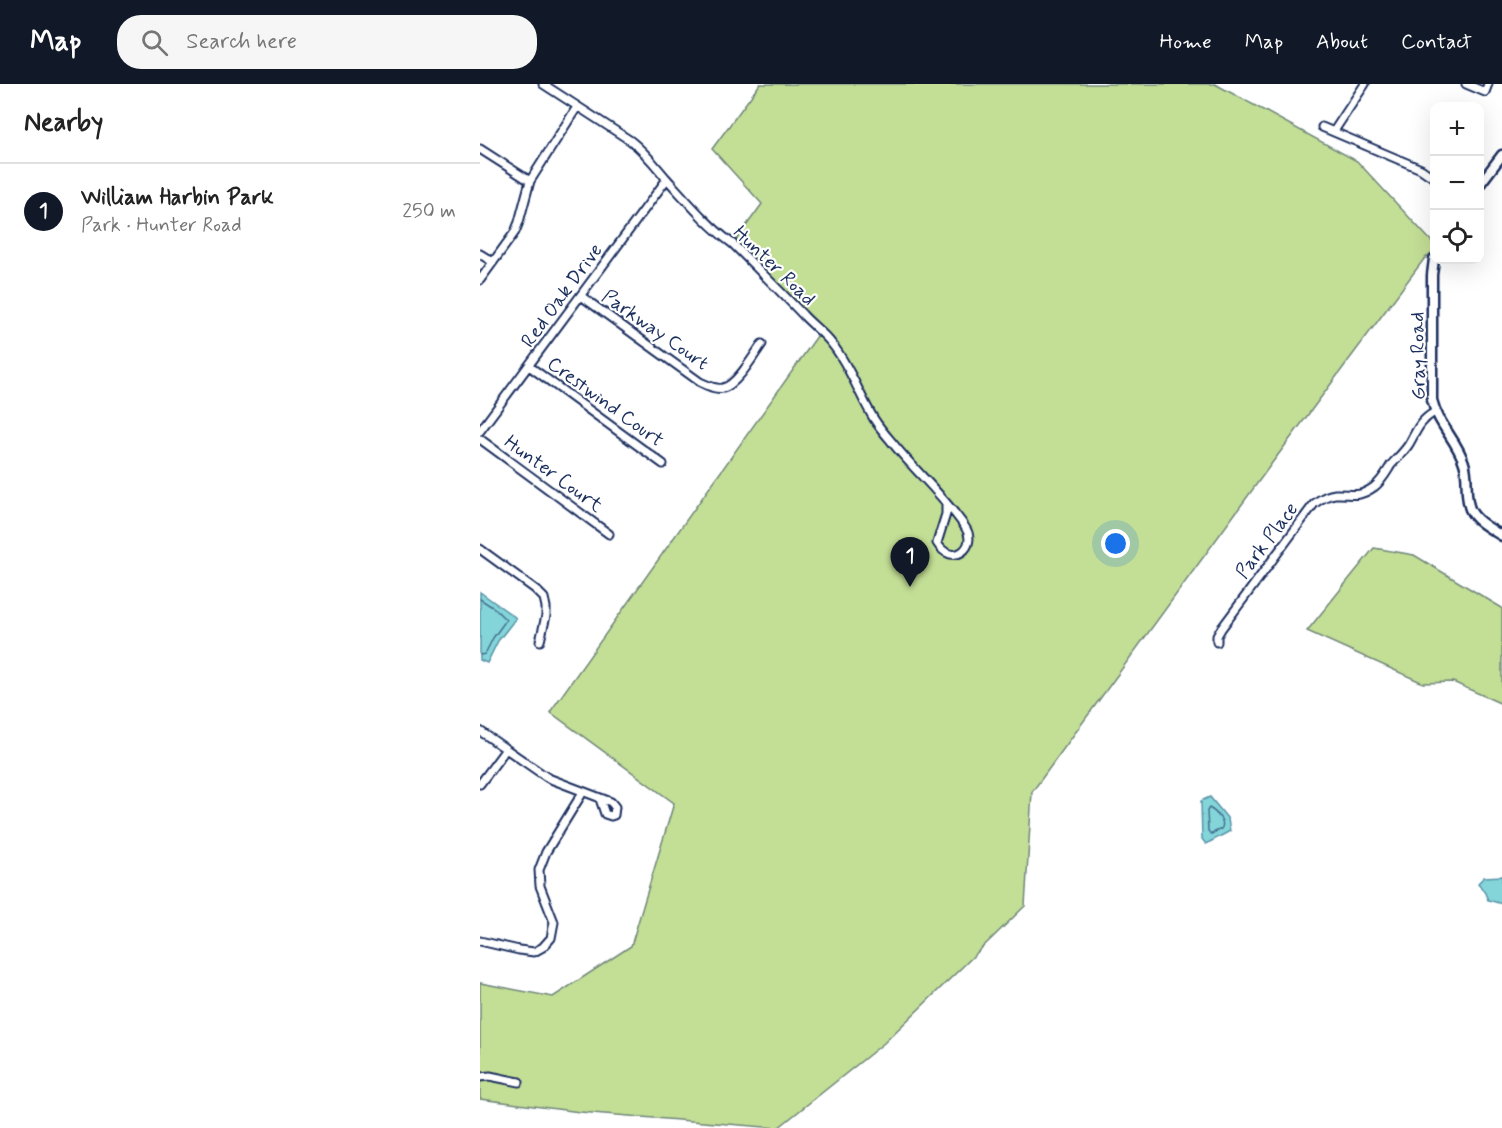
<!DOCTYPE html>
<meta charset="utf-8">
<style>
:root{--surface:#fff;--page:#f6f6f6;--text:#222;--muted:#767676;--line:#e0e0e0;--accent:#111827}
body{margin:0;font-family:Mynerve,sans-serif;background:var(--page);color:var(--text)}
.controls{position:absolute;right:18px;top:18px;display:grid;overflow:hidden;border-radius:12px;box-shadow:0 6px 24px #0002}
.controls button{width:54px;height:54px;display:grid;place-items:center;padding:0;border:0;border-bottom:2px solid var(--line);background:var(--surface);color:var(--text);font:30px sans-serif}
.you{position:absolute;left:636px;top:460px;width:21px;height:21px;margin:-15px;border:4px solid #fff;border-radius:50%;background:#1a73e8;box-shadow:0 0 0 9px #1a73e833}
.badge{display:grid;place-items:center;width:39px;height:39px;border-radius:50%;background:var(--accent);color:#fff;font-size:20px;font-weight:700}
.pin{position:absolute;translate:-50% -50px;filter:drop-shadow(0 2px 3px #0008)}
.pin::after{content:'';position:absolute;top:32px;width:21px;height:18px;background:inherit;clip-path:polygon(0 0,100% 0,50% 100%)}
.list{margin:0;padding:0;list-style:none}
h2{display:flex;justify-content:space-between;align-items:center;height:78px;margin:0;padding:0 24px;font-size:26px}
h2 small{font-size:20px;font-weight:400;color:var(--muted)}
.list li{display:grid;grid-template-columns:39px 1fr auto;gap:18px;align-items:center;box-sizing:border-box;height:96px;padding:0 24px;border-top:2px solid var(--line)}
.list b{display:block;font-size:22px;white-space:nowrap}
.list p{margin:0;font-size:20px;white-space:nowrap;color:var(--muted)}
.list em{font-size:20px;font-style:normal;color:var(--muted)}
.icon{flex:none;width:33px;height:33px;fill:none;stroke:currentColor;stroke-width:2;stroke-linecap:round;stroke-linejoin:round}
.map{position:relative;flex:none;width:1022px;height:1044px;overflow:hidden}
header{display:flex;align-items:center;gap:36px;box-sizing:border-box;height:84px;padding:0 30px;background:var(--accent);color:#fff}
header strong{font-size:28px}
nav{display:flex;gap:33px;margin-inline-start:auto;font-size:21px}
.search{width:420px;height:54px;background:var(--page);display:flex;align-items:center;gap:15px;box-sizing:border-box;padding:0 21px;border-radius:24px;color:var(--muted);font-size:22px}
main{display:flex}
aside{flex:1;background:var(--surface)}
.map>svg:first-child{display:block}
.green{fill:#c3de95;stroke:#6f867a;stroke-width:1.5}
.water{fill:#83d5d9;stroke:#5993a8;stroke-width:1.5}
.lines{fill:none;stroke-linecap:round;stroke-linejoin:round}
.shore{stroke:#45718f;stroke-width:1.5}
.minor-casing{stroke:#1b2f5e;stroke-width:11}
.tertiary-casing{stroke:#1b2f5e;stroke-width:13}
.minor{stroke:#fff;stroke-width:7}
.tertiary{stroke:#fff;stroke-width:8}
.labels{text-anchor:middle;stroke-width:4.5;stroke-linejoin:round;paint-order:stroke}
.street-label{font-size:20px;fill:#1b2f5e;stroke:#fff}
</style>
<header>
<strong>Map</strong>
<div class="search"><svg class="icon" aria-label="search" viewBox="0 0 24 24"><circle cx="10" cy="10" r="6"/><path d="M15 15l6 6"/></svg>Search here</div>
<nav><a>Home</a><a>Map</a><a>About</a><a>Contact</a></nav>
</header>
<main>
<aside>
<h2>Nearby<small></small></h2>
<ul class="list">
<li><span class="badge">1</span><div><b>William Harbin Park</b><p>Park · Hunter Road</p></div><em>250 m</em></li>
</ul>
</aside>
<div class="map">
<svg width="1022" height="1044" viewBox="0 0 1022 1044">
<rect width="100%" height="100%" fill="#fff"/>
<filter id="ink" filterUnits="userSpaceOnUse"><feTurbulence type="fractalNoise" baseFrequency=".0167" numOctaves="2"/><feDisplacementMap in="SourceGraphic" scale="12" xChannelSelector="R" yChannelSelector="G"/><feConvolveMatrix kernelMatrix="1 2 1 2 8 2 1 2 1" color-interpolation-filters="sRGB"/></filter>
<g filter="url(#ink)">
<path class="green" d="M280,0H735L877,77L954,160V167L944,175L792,379L552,708L545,822L404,959L298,1044L100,1028L0,1015V899L73,913L151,862L194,719L70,628L340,248L253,160L282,120L232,65Z
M894,464L934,471L1022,524V620L973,598L943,599L827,547Z"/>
<path class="water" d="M0,508L36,534L18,557L7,579L0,576Z
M730,713L748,735L750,747L726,760L722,755L721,717Z
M1022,792V820L1008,816L1005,809L998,799L1004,793Z"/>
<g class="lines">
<path class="shore" d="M0,515L14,524L26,536L13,554L5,570L0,571
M729,724C735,727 747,738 741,745C740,745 732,750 731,750L728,747L727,727Z"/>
<defs>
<path id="minor" d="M63,0L151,57C165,68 175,81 186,94C207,117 228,142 253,160C276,183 300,207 323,231C332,241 344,249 352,260C370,282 379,311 394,335C399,343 405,350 411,357C434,386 464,412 485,443C499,463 472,484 457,459L466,430V420
M986,0L1005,8L1008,0
M842,43L941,85L954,94
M854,47L885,0
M0,65L50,97
M0,170L13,178
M0,196L35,148L39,138L50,97L97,23
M101,212L220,298C227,301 235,306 243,304C257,301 274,271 282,260
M49,282L183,380
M0,347L187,95
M0,355L129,450
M0,465L55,505L64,514L66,523V532L60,557
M737,558V552L741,545L834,420C840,415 847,411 855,410C872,409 877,415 894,403C902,397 906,389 911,381C917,374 924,368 929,360C937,346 940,336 955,328
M0,647L68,694L131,718L135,723L134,731L131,732L125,730L120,715
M0,700L26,665
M0,857L39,866L54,868L63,863L71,854L74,838L60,802L59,786L66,768L103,708
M0,993L10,992L39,998"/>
<path id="tertiary" d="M1000,100L1022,71
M954,175L952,191V316C958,341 977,356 984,379C989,393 984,410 990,425C995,437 1011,445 1022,452"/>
</defs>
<use href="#minor" class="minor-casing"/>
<use href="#tertiary" class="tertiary-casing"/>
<use href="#minor" class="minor"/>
<use href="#tertiary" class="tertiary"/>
</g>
</g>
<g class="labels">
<g class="street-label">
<text transform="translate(295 181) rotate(44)" y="7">Hunter Road</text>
<text transform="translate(81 211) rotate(-54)" y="7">Red Oak Drive</text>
<text transform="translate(176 245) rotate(35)" y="7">Parkway Court</text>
<text transform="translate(937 272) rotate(-91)" y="7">Gray Road</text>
<text transform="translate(126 317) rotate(36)" y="7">Crestwind Court</text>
<text transform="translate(74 389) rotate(36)" y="7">Hunter Court</text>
<text transform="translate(786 456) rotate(-53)" y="7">Park Place</text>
</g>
</g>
</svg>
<div class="controls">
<button>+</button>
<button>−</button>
<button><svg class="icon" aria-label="locate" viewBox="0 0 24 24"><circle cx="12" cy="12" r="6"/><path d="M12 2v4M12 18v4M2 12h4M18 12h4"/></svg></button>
</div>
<div class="you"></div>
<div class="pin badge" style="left:430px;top:503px">1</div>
</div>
</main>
